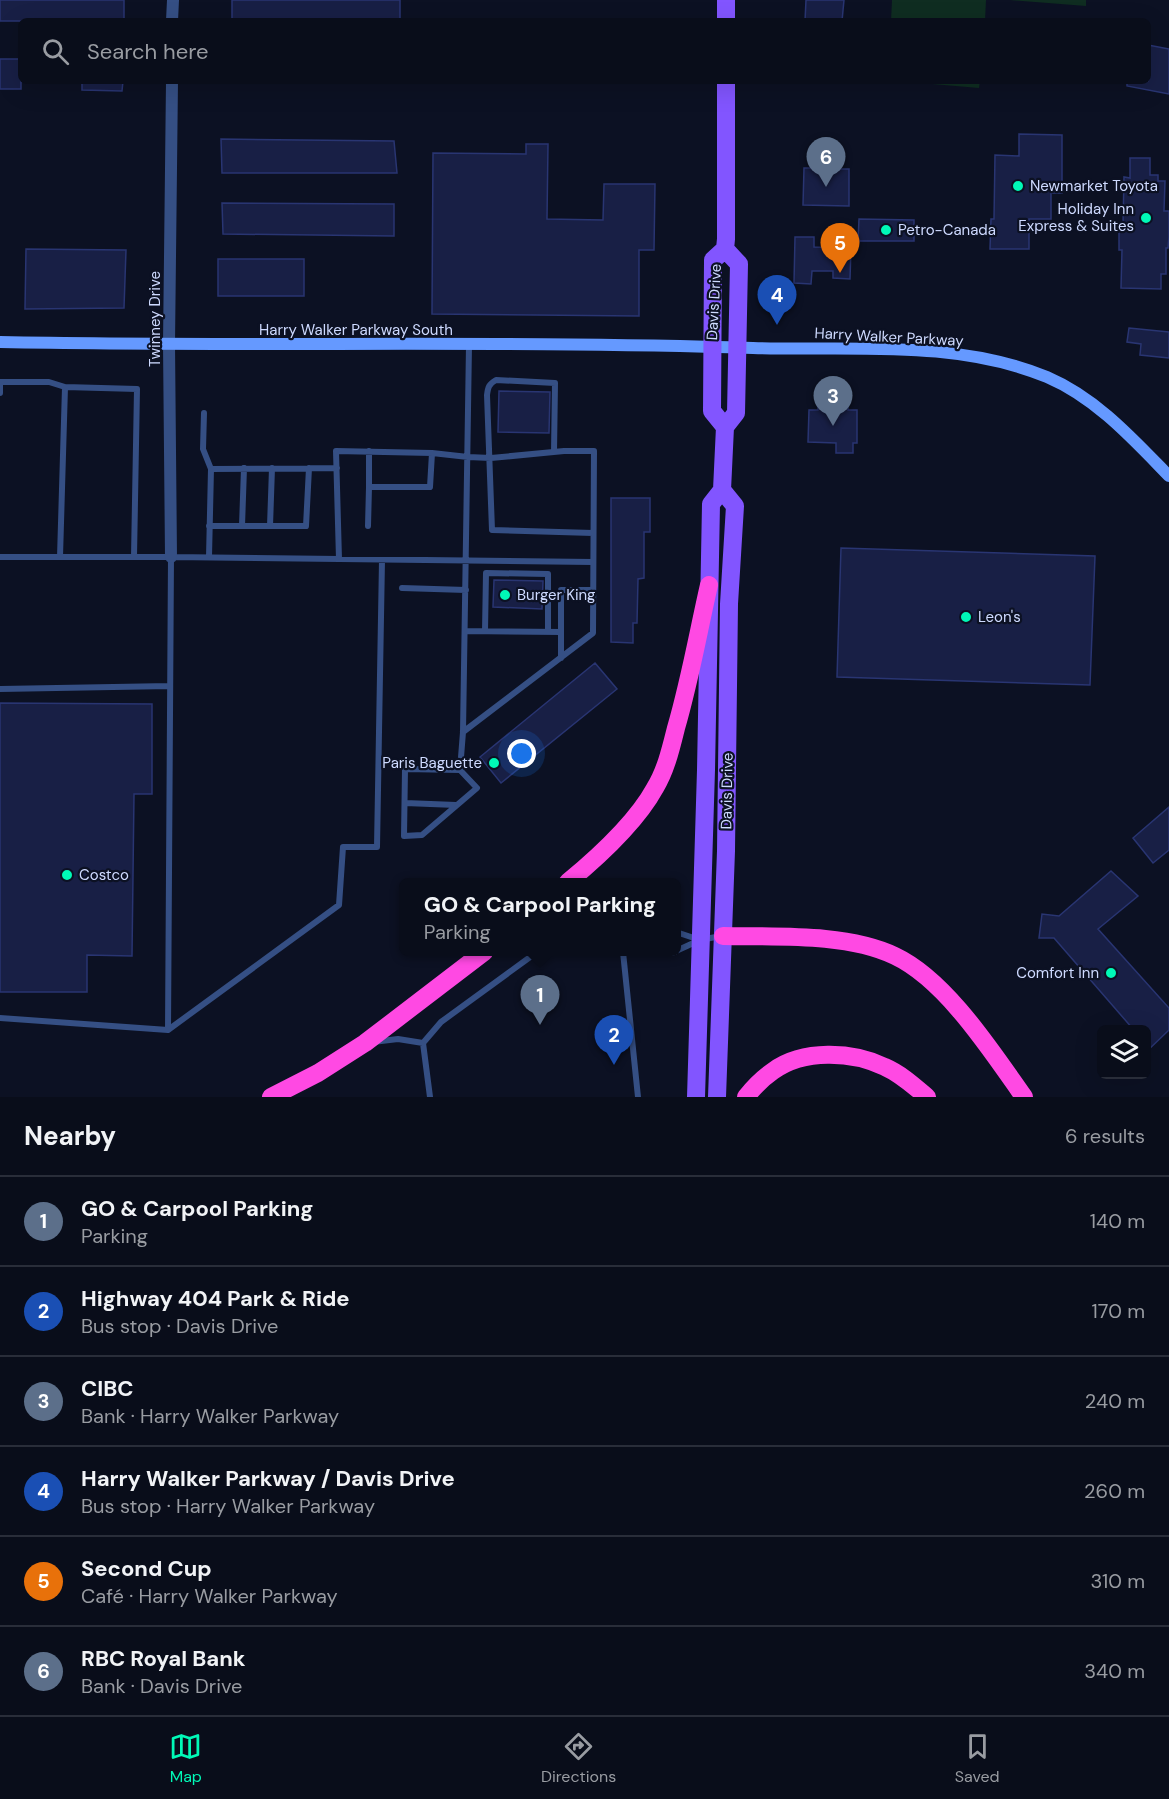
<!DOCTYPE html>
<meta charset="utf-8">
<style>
:root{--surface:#090d1a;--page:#121623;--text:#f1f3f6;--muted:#999ca2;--line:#292d39;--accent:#00f9b7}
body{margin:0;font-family:"DM Sans",sans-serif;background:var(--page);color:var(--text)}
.controls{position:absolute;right:18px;bottom:18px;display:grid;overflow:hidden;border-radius:9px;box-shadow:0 6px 24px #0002}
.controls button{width:54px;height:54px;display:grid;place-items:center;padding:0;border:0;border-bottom:2px solid var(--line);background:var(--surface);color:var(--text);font:30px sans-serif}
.you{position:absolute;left:522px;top:754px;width:21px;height:21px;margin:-15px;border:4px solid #fff;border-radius:50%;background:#1a73e8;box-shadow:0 0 0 9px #1a73e833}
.badge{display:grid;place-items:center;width:39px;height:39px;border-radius:50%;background:var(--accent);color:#fff;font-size:20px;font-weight:700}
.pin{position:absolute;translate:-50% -50px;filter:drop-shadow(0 2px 3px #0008)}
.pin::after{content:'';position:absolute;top:32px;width:21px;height:18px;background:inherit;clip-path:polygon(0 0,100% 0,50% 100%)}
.popup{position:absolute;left:399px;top:878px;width:282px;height:78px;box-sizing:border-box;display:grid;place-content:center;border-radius:9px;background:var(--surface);filter:drop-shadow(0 2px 4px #0005);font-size:20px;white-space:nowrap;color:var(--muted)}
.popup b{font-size:22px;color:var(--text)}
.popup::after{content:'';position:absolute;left:50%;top:100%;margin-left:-12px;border:12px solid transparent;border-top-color:var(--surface)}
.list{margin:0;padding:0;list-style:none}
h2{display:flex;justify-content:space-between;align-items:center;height:78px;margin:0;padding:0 24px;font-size:26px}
h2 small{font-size:20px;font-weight:400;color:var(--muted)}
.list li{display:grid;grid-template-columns:39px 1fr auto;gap:18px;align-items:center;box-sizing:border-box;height:90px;padding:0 24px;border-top:2px solid var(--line)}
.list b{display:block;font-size:22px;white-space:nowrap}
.list p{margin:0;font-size:20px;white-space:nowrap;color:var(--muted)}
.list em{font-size:20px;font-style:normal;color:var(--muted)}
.icon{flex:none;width:33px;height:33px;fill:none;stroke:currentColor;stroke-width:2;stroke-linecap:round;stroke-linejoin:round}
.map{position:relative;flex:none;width:1169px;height:1097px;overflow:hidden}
.search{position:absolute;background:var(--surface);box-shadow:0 6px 24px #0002;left:18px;right:18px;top:18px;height:66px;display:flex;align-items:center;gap:15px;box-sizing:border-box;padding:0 21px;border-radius:9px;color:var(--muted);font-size:22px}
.sheet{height:618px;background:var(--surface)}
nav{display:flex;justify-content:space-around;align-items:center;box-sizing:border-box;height:84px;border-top:2px solid var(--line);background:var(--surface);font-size:16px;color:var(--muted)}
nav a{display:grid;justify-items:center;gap:3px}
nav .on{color:var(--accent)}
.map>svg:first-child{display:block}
.green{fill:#0f2d21}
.building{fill:#181f45;stroke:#293572;stroke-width:1.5}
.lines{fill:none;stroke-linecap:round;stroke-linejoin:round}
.lane{stroke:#354f84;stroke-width:6}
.street{stroke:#354f84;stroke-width:12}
.secondary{stroke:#6599ff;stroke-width:12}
.primary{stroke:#8255ff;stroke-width:18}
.highway{stroke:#ff49e3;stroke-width:18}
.poi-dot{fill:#00f9b7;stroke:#0c1123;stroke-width:2}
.labels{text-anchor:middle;stroke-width:4.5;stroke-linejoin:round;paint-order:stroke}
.poi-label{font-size:15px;fill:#cedaff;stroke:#0c1123;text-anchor:start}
.street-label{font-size:15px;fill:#cedaff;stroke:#0c1123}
</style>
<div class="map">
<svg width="1169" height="1097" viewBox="0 0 1169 1097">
<rect width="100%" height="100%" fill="#0c1123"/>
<path class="green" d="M892,0H986L985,21H891Z
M1010,0H1086V6Z
M932,81H980L979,88L932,84Z"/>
<path class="building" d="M0,0H124V21H0Z
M232,0H400V21H232Z
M806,0H844L842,21H805Z
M1148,45L1169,49V94L1127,86V81H1148Z
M0,59H21V89H0Z
M82,81H123L122,91L82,90Z
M1019,134L1062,135V193H1051V219H1029V249H990L991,219H994L995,155L1019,156Z
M221,139L394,141L397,173H222Z
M526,144H548L547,219L603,220L604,184H655L654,250H639V316L432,314L433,153L526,154Z
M823,154H839V169H849V206L803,205L804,168H822Z
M1130,158H1150V175H1158V181H1165L1164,211H1169V237L1168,248H1166V274H1161V289L1121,288L1122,250H1119V225H1123L1124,177L1130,178Z
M222,203L394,204V236L223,234Z
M859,219L914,220V241H858Z
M795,237H814V247L851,248L850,279L833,278V271H812L811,284L794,283Z
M26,249L126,250L124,308L25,309Z
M218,259H304V296H218Z
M1129,328L1169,332V358L1140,355L1141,344L1127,342Z
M499,391L550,392L549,433L498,432Z
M818,404L848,405V410H857V443H853V453H836V443L808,442L809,410H818Z
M611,498H650V532H644V578L638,579L637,623H633V643L611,642Z
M841,548L1095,556L1090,685L837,677Z
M494,580L543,581L542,609L493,607Z
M595,663L617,689L501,783L480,757Z
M0,703L152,704V794H134L132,956L87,955V992H0Z
M1169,807V850L1153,863L1133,838Z
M1111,871L1138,896L1098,929L1169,1008V1030L1146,1052V1029H1133L1054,938H1039L1042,914L1059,916Z"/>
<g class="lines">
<path class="lane" d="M0,393V382H49L65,387
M204,413L203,449L211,469
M369,451V487H430L432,453
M554,452L555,383L496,380C489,384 488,387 487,395L492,530L593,533
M209,526H306L309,468
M242,526L244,468
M270,526L272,468
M368,526L369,487
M0,557H171L593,562
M60,557L65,387L137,389L134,557
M209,557L211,469L337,468
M339,559L336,451L432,453L468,457L491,458L564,451H594L593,633L463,732
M402,588L466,590
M465,631L561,632
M485,631L486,573L548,574V632
M561,658V590H592
M0,689L170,686
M460,770L405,769L404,836L422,835L477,788L460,770L463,732L469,345
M405,803L456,805
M676,932L700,940
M676,951L700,940L721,936
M622,952L672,953L675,952
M623,952L638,1097
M0,1018L168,1030L339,905L343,847H377L382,560
M168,1030L171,557
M373,1042L398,1039L423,1043
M423,1043L441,1022L537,952
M423,1043L430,1097"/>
<path class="street" d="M172,21L173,0
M171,557L169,344L172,81"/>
<path class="secondary" d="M0,342C251,347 502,340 753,348C850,351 955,339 1047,377C1096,398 1132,438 1169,476"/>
<path class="primary" d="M726,21V0
M725,427L712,411L713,260L725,249L726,239V81
M696,1097L706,770L711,504L722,490L725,427L736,413L739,264L725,249
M717,1097L726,851L729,604L735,506L722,490"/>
<path class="highway" d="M568,882C597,858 637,821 655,788C666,770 671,748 676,728C690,680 698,633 709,585
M723,936C776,937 847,933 895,956C946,980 992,1052 1024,1097
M271,1097L318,1073L365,1043L484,952
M746,1097C753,1088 763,1078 773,1071C803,1049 852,1051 885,1067C901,1074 914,1086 927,1097"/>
</g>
<g class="poi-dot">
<circle cx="1018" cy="186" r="6"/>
<circle cx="1146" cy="218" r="6"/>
<circle cx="886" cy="230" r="6"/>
<circle cx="505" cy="595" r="6"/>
<circle cx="966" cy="617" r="6"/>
<circle cx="494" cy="763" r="6"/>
<circle cx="67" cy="875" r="6"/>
<circle cx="1111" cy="973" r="6"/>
</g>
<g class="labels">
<g class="poi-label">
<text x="1030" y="191">Newmarket Toyota</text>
<text x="1134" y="214" text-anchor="end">Holiday Inn<tspan x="1134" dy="17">Express &amp; Suites</tspan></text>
<text x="898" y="235">Petro-Canada</text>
<text x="517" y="600">Burger King</text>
<text x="978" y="622">Leon's</text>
<text x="482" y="768" text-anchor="end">Paris Baguette</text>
<text x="79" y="880">Costco</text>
<text x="1099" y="978" text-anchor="end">Comfort Inn</text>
</g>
<g class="street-label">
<text transform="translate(714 302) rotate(-87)" y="5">Davis Drive</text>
<text transform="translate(155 319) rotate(-90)" y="5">Twinney Drive</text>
<text x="356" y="335">Harry Walker Parkway South</text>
<text transform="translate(889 337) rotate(3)" y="5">Harry Walker Parkway</text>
<text transform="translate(727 791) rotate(-89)" y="5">Davis Drive</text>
</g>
</g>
</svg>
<div class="controls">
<button><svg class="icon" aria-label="layers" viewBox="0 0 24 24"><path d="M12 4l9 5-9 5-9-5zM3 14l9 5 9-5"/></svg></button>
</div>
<div class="you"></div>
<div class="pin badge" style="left:540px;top:1025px;background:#5c6f8a">1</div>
<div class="popup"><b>GO &amp; Carpool Parking</b>Parking</div>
<div class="pin badge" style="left:614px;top:1065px;background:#1a4fb4">2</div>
<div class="pin badge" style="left:833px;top:426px;background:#5c6f8a">3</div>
<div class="pin badge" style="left:777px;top:325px;background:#1a4fb4">4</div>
<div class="pin badge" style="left:840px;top:273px;background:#e8710a">5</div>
<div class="pin badge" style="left:826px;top:187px;background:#5c6f8a">6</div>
<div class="search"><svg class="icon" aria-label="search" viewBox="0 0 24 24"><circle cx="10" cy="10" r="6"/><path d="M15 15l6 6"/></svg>Search here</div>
</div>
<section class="sheet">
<h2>Nearby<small>6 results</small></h2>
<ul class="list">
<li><span class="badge" style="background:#5c6f8a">1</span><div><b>GO &amp; Carpool Parking</b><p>Parking</p></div><em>140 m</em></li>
<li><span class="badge" style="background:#1a4fb4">2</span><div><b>Highway 404 Park &amp; Ride</b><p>Bus stop · Davis Drive</p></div><em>170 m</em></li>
<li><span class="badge" style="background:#5c6f8a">3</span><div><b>CIBC</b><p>Bank · Harry Walker Parkway</p></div><em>240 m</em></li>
<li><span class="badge" style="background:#1a4fb4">4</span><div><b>Harry Walker Parkway / Davis Drive</b><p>Bus stop · Harry Walker Parkway</p></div><em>260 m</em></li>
<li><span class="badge" style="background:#e8710a">5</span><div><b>Second Cup</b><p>Café · Harry Walker Parkway</p></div><em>310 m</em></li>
<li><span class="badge" style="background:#5c6f8a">6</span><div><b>RBC Royal Bank</b><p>Bank · Davis Drive</p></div><em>340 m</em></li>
</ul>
</section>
<nav>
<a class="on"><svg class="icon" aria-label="map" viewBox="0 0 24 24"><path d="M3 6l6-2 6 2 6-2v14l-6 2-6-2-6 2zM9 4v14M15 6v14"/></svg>Map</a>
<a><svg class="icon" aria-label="directions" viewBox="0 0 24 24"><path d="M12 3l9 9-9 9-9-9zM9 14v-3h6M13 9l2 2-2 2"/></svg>Directions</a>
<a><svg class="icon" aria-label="saved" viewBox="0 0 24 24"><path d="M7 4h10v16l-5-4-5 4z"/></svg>Saved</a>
</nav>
